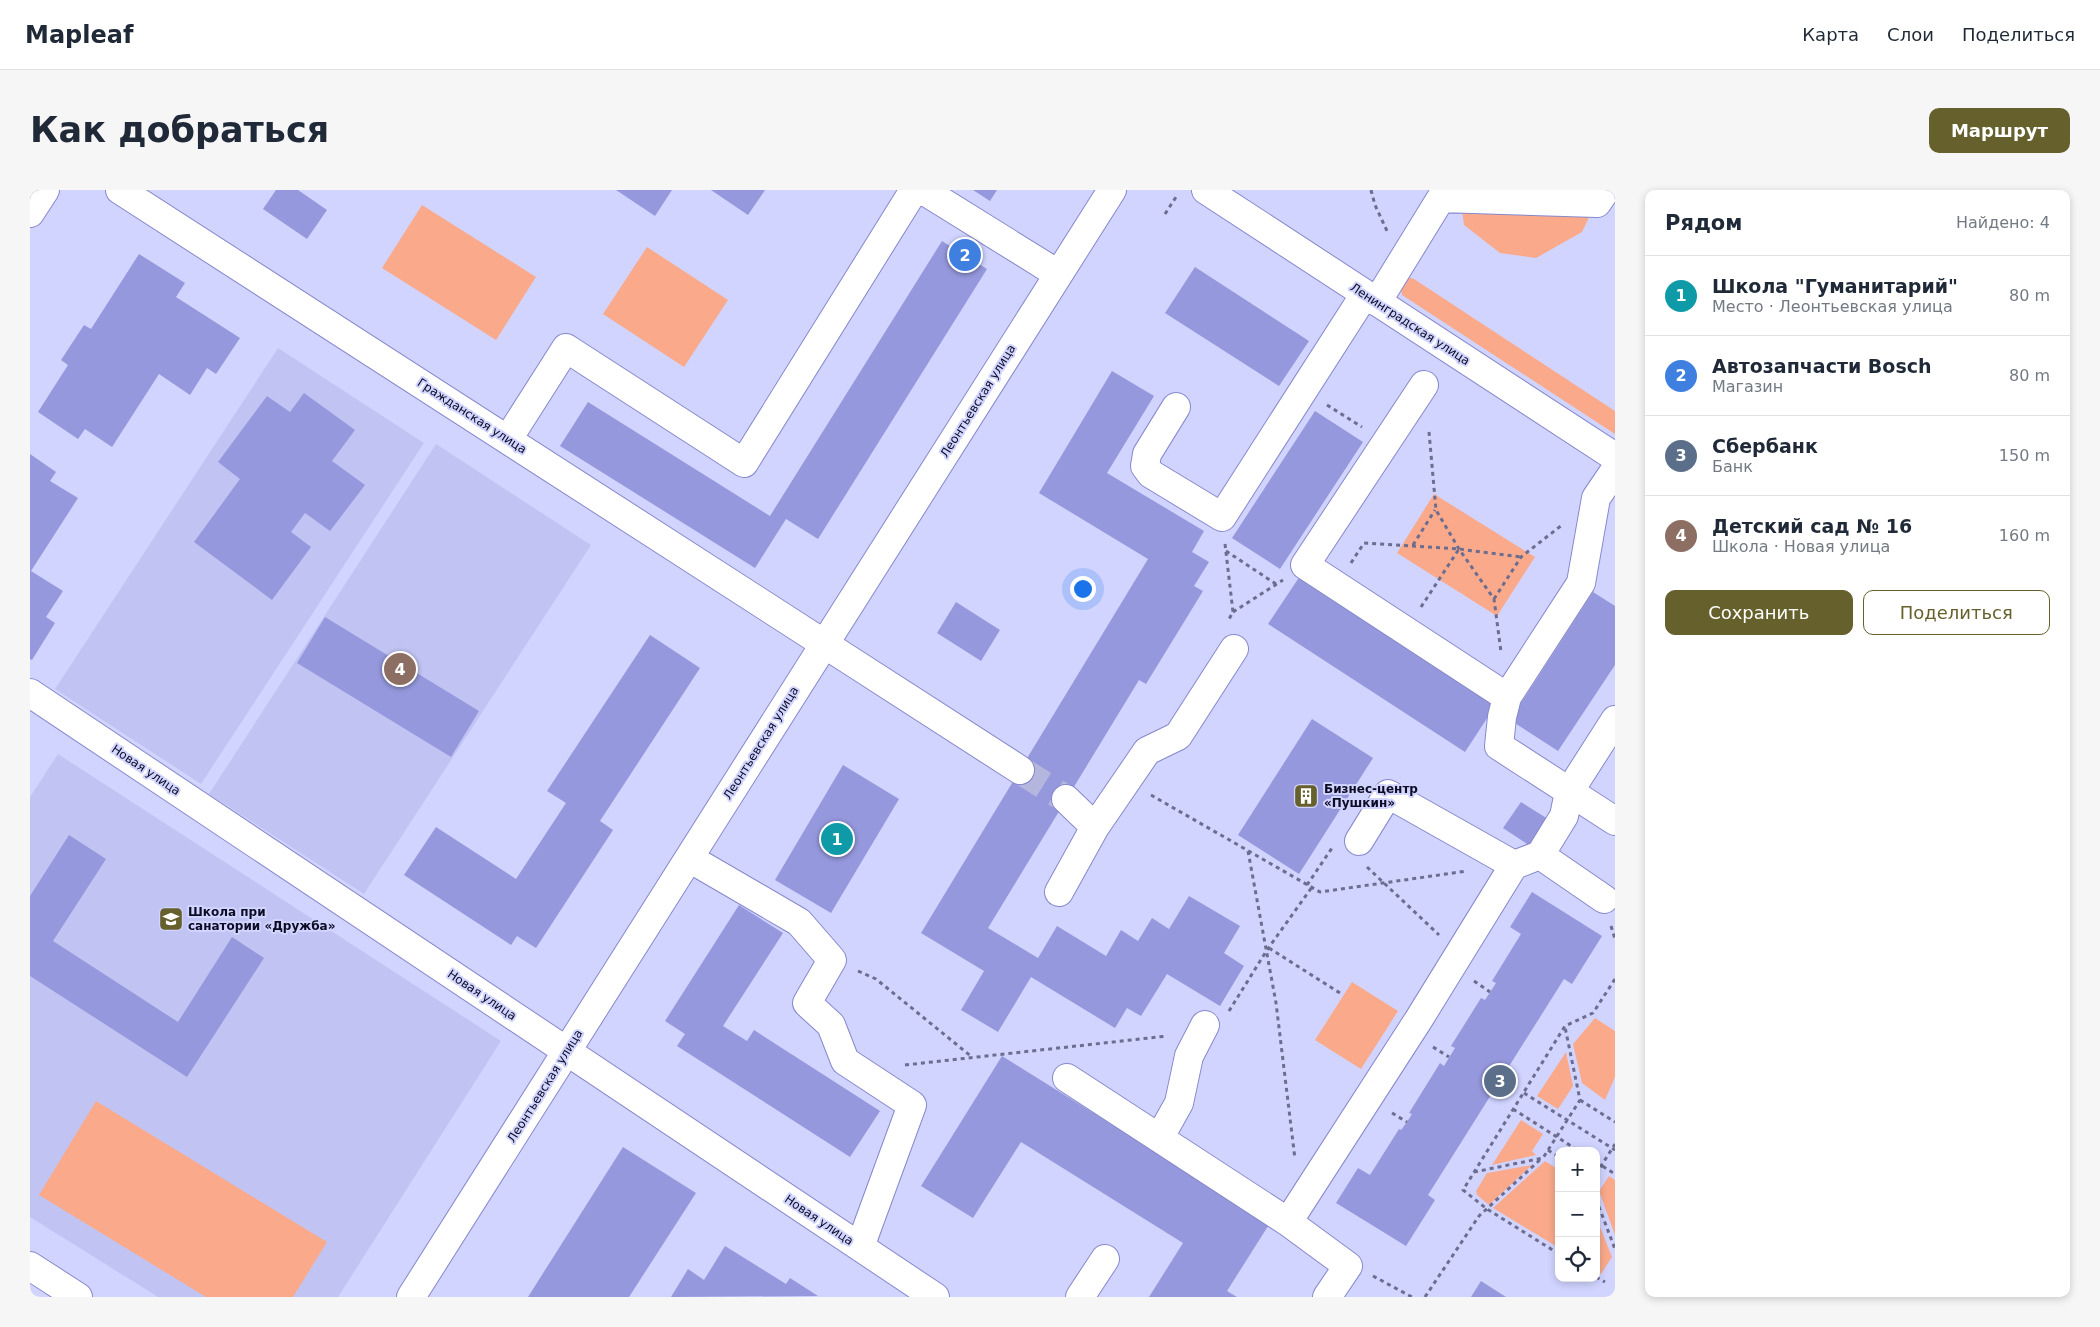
<!DOCTYPE html>
<html lang="ru">
<meta charset="utf-8">
<style>
:root{--surface:#fff;--page:#f6f6f7;--text:#1f2937;--muted:#747a83;--line:#e0e1e3;--accent:#66602c}
body{margin:0;font-family:"DejaVu Sans",sans-serif;background:var(--page);color:var(--text)}
.controls{position:absolute;right:15px;bottom:15px;display:grid;overflow:hidden;border-radius:10px;box-shadow:0 2px 8px #0003}
.controls button{width:45px;height:45px;display:grid;place-items:center;padding:0;border:0;border-bottom:1px solid var(--line);background:var(--surface);color:var(--text);font:25px sans-serif}
.you{position:absolute;left:1052px;top:398px;width:18px;height:18px;margin:-12px;border:4px solid #fff;border-radius:50%;background:#1a73e8;box-shadow:0 0 0 8px #1a73e833}
.badge{display:grid;place-items:center;width:32px;height:32px;border-radius:50%;background:var(--accent);color:#fff;font-size:16px;font-weight:700}
.pin{position:absolute;translate:-50% -50%;border:2px solid #fff;box-shadow:0 1px 5px #0006}
.list{margin:0;padding:0;list-style:none}
h2{display:flex;justify-content:space-between;align-items:center;height:65px;margin:0;padding:0 20px;font-size:21px}
h2 small{font-size:16px;font-weight:400;color:var(--muted)}
.list li{display:grid;grid-template-columns:32px 1fr auto;gap:15px;align-items:center;box-sizing:border-box;height:80px;padding:0 20px;border-top:1px solid var(--line)}
.list b{display:block;font-size:19px;white-space:nowrap}
.list p{margin:0;font-size:16px;white-space:nowrap;color:var(--muted)}
.list em{font-size:16px;font-style:normal;color:var(--muted)}
.actions{display:flex;gap:10px;padding:15px 20px}
.actions a{flex:1;padding:11px 0;border:1px solid var(--accent);border-radius:10px;text-align:center;font-size:18px;color:var(--accent)}
.actions .main{background:var(--accent);color:#fff}
.icon{flex:none;width:28px;height:28px;fill:none;stroke:currentColor;stroke-width:2;stroke-linecap:round;stroke-linejoin:round}
.map{position:relative;flex:none;width:1585px;height:1107px;overflow:hidden;border-radius:10px}
header{display:flex;align-items:center;gap:30px;box-sizing:border-box;height:70px;padding:0 25px;background:var(--surface);border-bottom:1px solid var(--line)}
header strong{font-size:24px}
nav{display:flex;gap:28px;margin-inline-start:auto;font-size:18px}
.intro{display:flex;align-items:center;justify-content:space-between;box-sizing:border-box;height:120px;padding:0 30px}
h1{margin:0;font-size:35px}
.button{padding:12px 22px;border-radius:10px;background:var(--accent);color:#fff;font-size:18px;font-weight:700}
main{display:flex;gap:30px;padding:0 30px}
aside{flex:1;background:var(--surface);border-radius:10px;box-shadow:0 2px 8px #0003}
.map>svg:first-child{display:block}
.built{fill:#c1c4f3}
.green{fill:#faaa8b}
.building{fill:#9598dc}
.lines{fill:none;stroke-linecap:round;stroke-linejoin:round}
.minor-tunnel{stroke:#b4b6de;stroke-width:28;stroke-dasharray:28 14;stroke-linecap:butt}
.minor-casing{stroke:#8688cb;stroke-width:30}
.path{stroke:#6c6d8f;stroke-width:3;stroke-dasharray:4 4;stroke-linecap:butt}
.minor{stroke:#fff;stroke-width:28}
.labels{text-anchor:middle;stroke-width:4;stroke-linejoin:round;paint-order:stroke}
.street-label{font-size:12px;fill:#0d0c25;stroke:#d1d4ff}
.poi-label{font-size:12px;font-weight:bold;fill:#0d0c25;stroke:#d1d4ff;text-anchor:start}
</style>
<header>
<strong>Mapleaf</strong>
<nav><a>Карта</a><a>Слои</a><a>Поделиться</a></nav>
</header>
<div class="intro"><h1>Как добраться</h1><a class="button">Маршрут</a></div>
<main>
<div class="map">
<svg width="1585" height="1107" viewBox="0 0 1585 1107">
<rect width="100%" height="100%" fill="#d1d4ff"/>
<path class="built" d="M248,158L394,253L171,594L25,499Z
M406,254L561,355L334,704L179,604Z
M28,564L471,851L308,1107H128L0,1027V607Z"/>
<path class="green" d="M1571,2L1552,42L1506,68L1470,63L1434,35L1431,13Z
M392,15L506,87L466,150L352,78Z
M617,57L698,110L654,177L573,124Z
M1378,87L1384,89L1585,221V244L1372,105L1370,95Z
M1404,304L1505,367L1467,426L1367,363Z
M1322,792L1368,821L1331,879L1285,850Z
M1565,828L1585,841V887L1575,910L1552,893L1543,854Z
M1536,862L1543,896L1528,919L1507,906Z
M66,911L297,1052L263,1107H176L9,1005Z
M1491,930L1513,944L1502,961L1506,965L1462,975Z
M1515,971L1529,980V1058L1463,1018Z
M1502,975L1459,1015L1447,1005L1446,1001L1457,983Z
M1579,986L1585,990V1045L1569,1001Z
M1566,1027L1582,1067L1571,1084L1566,1081Z"/>
<path class="building" d="M246,0H268L297,20L277,49L233,19Z
M586,0H642L625,26Z
M681,0H735L718,25Z
M943,0H967L960,11Z
M912,51L957,79L788,349L756,329L725,378L530,256L558,212L740,326Z
M109,64L155,93L146,107L210,148L186,184L177,178L160,205L129,184L82,257L55,239L48,249L8,222L38,175L31,170L54,135L61,139Z
M1165,77L1279,151L1249,196L1135,123Z
M1082,181L1124,206L1077,283L1174,341L1162,362L1179,372L1164,396L1173,401L1116,494L1109,490L958,738L1008,768L1027,736L1076,766L1091,740L1108,751L1122,728L1139,739L1159,706L1210,736L1194,763L1214,776L1190,816L1137,784L1111,826L1097,818L1085,838L1001,787L968,842L931,820L954,781L891,743L1118,369L1009,303Z
M274,203L325,240L302,271L335,295L300,341L275,323L261,342L281,357L242,410L164,352L210,289L188,272L237,206L260,222Z
M1285,221L1333,252L1250,379L1202,348Z
M0,264L26,282L20,291L48,308L1,381L33,401L16,427L25,433L2,470L0,469Z
M1270,386L1467,513L1435,562L1238,434Z
M1563,402L1585,416V475L1528,561L1480,530Z
M926,412L970,440L951,471L907,443Z
M295,427L449,521L421,567L267,473Z
M620,445L670,478L570,631L583,640L506,758L487,746L481,755L374,685L406,637L486,689L536,613L517,601Z
M1282,529L1343,568L1269,684L1208,645Z
M813,575L869,609L801,723L745,690Z
M1491,612L1518,629L1500,656L1473,638Z
M39,645L76,669L23,751L148,832L202,747L234,768L157,887L0,786V706Z
M1502,702L1572,746L1542,794L1534,789L1398,1005L1405,1010L1376,1056L1306,1013L1328,978L1340,985L1369,939L1371,940L1377,932L1382,924L1379,923L1410,873L1414,876L1425,858L1421,856L1451,808L1455,810L1466,793L1462,791L1491,744L1480,737Z
M709,715L753,743L693,836L717,851L724,840L850,921L820,967L647,856L655,844L635,831Z
M972,866L1240,1033L1197,1101L1207,1107H1119L1153,1053L991,952L943,1028L891,996Z
M593,957L666,1003L599,1107H498Z
M695,1056L756,1094L760,1088L788,1106L641,1107L658,1079L674,1090Z
M1451,1091L1476,1107H1441Z"/>
<g class="lines">
<path class="minor-tunnel" d="M990,580L1036,609"/>
<defs>
<path id="minor" d="M90,0L990,580
M893,0L1028,84
M1176,0L1585,267
M0,23L15,0
M1347,112L1411,8L1567,13L1576,0
M1394,195L1275,375L1477,507
M1146,217L1117,264L1115,276L1121,284L1192,327L1335,104
M478,249L536,158L714,273L884,0
M1585,280L1566,308L1551,393L1477,507L1472,527L1469,556L1585,631
M0,503L905,1107
M1036,609L1065,637
M1329,651L1358,604L1484,675
M1510,665L1574,709
M659,668L769,732L802,770L777,813L801,835L815,871L882,915L830,1057
M1029,702L1065,637L1117,561L1148,546L1204,459
M1037,888L1258,1032
M1130,947L1149,913L1159,866L1175,835
M0,1076L48,1107
M381,1107L1082,0
M1050,1107L1075,1069
M1297,1107L1318,1076L1258,1032L1389,829L1484,675L1510,665L1534,626L1539,602L1585,530"/>
</defs>
<use href="#minor" class="minor-casing"/>
<path class="path" d="M1341,0L1345,15L1357,41
M1135,24L1146,7
M1297,215L1332,237
M1399,242L1406,320L1429,359L1464,409L1471,462
M1195,354L1203,422L1198,431
M1383,355L1405,320
M1196,361L1246,394
M1321,373L1334,353L1429,359L1491,367
M1464,409L1491,367L1532,335
M1391,417L1429,359
M1203,422L1253,390
M1121,605L1290,702L1437,681
M1218,661L1246,813L1265,969
M1337,677L1409,745
M1277,695L1302,658
M1581,736L1585,749
M1239,758L1313,805
M828,781L846,789L942,867
M1444,791L1460,802
M1199,821L1237,760L1282,697
M1403,857L1419,867
M875,875L1137,846
M1494,903L1585,960
M1550,910L1585,932
M1483,919L1549,961
M1362,923L1377,932
M1518,960L1529,967
M1566,972L1585,984
M1444,982L1513,968L1550,910L1535,837
M1566,984L1585,954
M1566,1009L1585,1059
M1529,1064L1457,1019L1433,1000L1535,836L1563,823L1585,789
M1343,1086L1382,1107
M1566,1087L1575,1092
M1395,1107L1449,1026L1512,968"/>
<use href="#minor" class="minor"/>
</g>
<defs>
<symbol id="building-square" viewBox="-11 -11 22 22"><rect x="-9" y="-9" width="18" height="18" rx="4" fill="#66602c" stroke="#d1d4ff"/><path d="M-4-6H4V6H1V3H-1V6H-4ZM-2.5-4.3h1.7v1.8h-1.7ZM.8-4.3h1.7v1.8H.8ZM-2.5-1h1.7V.8h-1.7ZM.8-1h1.7V.8H.8Z" fill="#fff"/></symbol>
<symbol id="school-square" viewBox="-11 -11 22 22"><rect x="-9" y="-9" width="18" height="18" rx="4" fill="#66602c" stroke="#d1d4ff"/><path d="M0-5L7-2L0 1L-7-2ZM-4 1L0 2.5L4 1V4Q0 6-4 4Z" fill="#fff"/></symbol>
</defs>
<g fill-rule="evenodd">
<use href="#building-square" x="1262" y="592" width="28" height="28"/>
<use href="#school-square" x="127" y="715" width="28" height="28"/>
</g>
<g class="labels">
<g class="street-label">
<text transform="translate(1380 134) rotate(33)" y="4">Ленинградская улица</text>
<text transform="translate(948 211) rotate(-58)" y="4">Леонтьевская улица</text>
<text transform="translate(442 226) rotate(33)" y="4">Гражданская улица</text>
<text transform="translate(731 553) rotate(-58)" y="4">Леонтьевская улица</text>
<text transform="translate(116 580) rotate(34)" y="4">Новая улица</text>
<text transform="translate(452 805) rotate(34)" y="4">Новая улица</text>
<text transform="translate(515 896) rotate(-58)" y="4">Леонтьевская улица</text>
<text transform="translate(789 1030) rotate(34)" y="4">Новая улица</text>
</g>
<g class="poi-label">
<text x="1294" y="603">Бизнес-центр<tspan x="1294" dy="14">«Пушкин»</tspan></text>
<text x="158" y="726">Школа при<tspan x="158" dy="14">санатории «Дружба»</tspan></text>
</g>
</g>
</svg>
<div class="controls">
<button>+</button>
<button>−</button>
<button><svg class="icon" aria-label="locate" viewBox="0 0 24 24"><circle cx="12" cy="12" r="6"/><path d="M12 2v4M12 18v4M2 12h4M18 12h4"/></svg></button>
</div>
<div class="you"></div>
<div class="pin badge" style="left:807px;top:649px;background:#0f9aa8">1</div>
<div class="pin badge" style="left:935px;top:65px;background:#3f7fe0">2</div>
<div class="pin badge" style="left:1470px;top:891px;background:#5c6f8a">3</div>
<div class="pin badge" style="left:370px;top:479px;background:#8d6e63">4</div>
</div>
<aside>
<h2>Рядом<small>Найдено: 4</small></h2>
<ul class="list">
<li><span class="badge" style="background:#0f9aa8">1</span><div><b>Школа &quot;Гуманитарий&quot;</b><p>Место · Леонтьевская улица</p></div><em>80 m</em></li>
<li><span class="badge" style="background:#3f7fe0">2</span><div><b>Автозапчасти Bosch</b><p>Магазин</p></div><em>80 m</em></li>
<li><span class="badge" style="background:#5c6f8a">3</span><div><b>Сбербанк</b><p>Банк</p></div><em>150 m</em></li>
<li><span class="badge" style="background:#8d6e63">4</span><div><b>Детский сад № 16</b><p>Школа · Новая улица</p></div><em>160 m</em></li>
</ul>
<div class="actions"><a class="main">Сохранить</a><a>Поделиться</a></div>
</aside>
</main>
